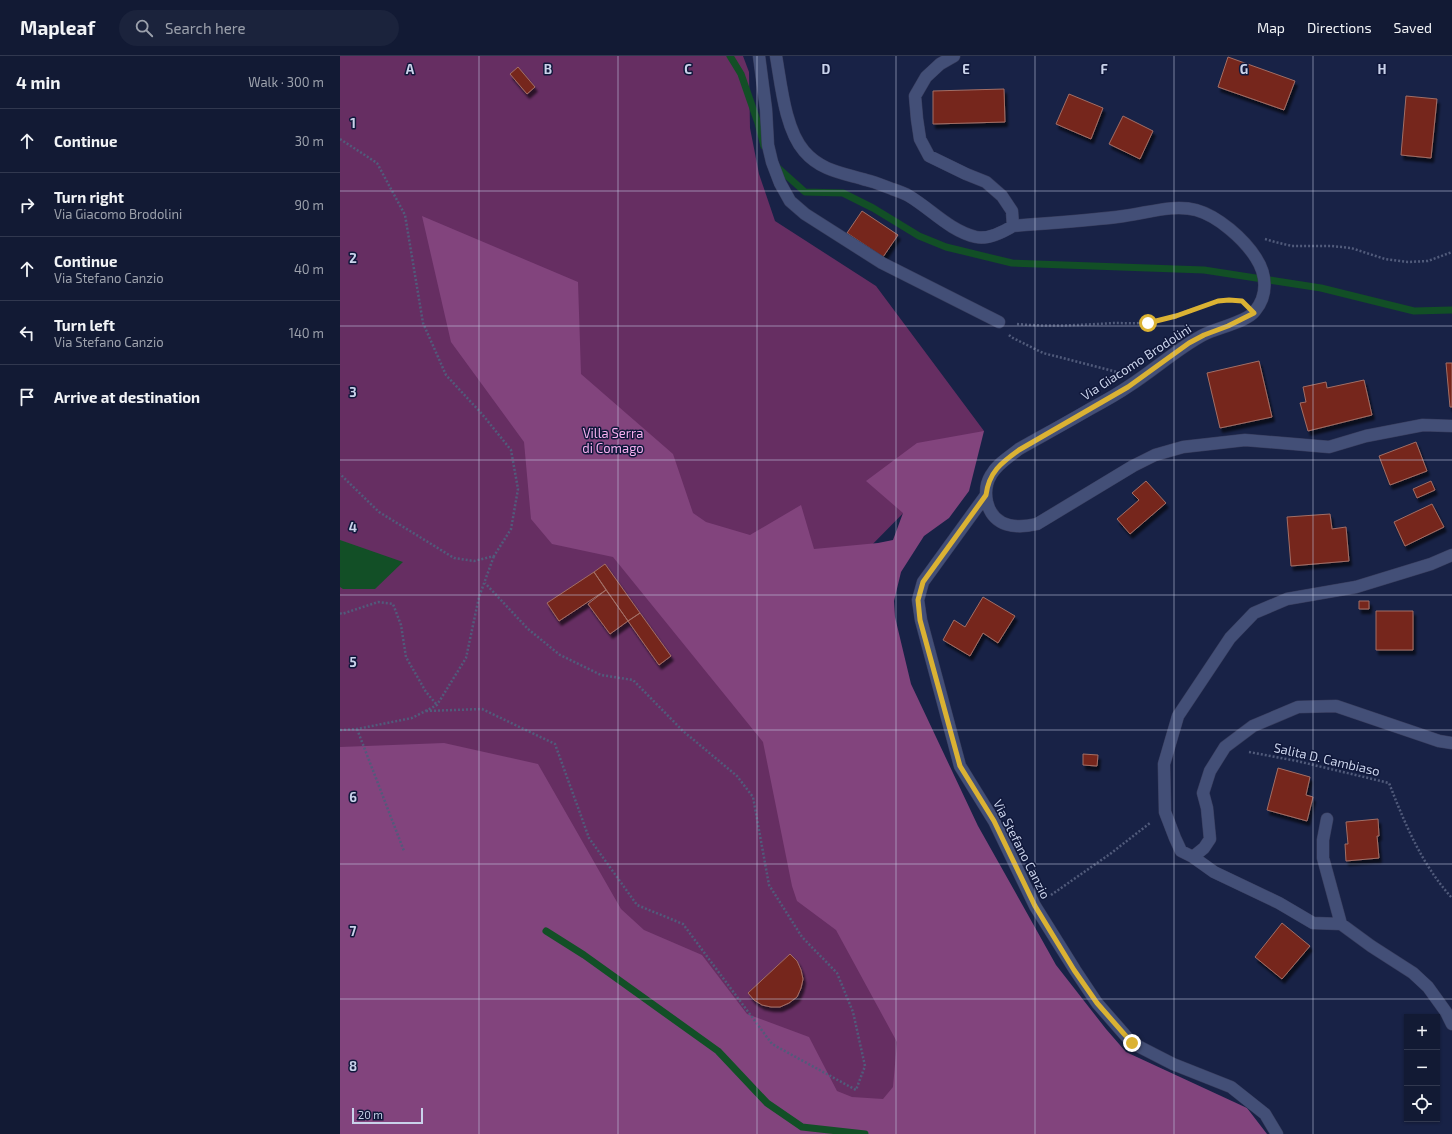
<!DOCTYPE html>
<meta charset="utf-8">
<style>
:root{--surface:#121a34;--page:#1b233c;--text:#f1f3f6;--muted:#9ca1ac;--line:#31384f}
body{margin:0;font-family:"Exo 2",sans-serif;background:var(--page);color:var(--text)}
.controls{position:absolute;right:12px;bottom:12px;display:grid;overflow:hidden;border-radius:0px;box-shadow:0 1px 3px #0004}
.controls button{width:36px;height:36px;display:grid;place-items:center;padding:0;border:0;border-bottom:1px solid var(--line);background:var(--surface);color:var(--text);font:20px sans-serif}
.scale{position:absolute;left:12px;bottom:10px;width:71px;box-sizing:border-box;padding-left:4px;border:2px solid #c9d2ea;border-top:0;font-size:11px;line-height:14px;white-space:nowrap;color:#c9d2ea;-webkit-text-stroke:3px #10183b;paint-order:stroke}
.stop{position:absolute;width:12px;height:12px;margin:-9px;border:3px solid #dbb233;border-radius:50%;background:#fff}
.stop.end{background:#dbb233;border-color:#fff;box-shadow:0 1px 4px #0008}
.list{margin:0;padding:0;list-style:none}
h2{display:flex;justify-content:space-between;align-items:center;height:52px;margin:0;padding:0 16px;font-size:17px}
h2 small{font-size:13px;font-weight:400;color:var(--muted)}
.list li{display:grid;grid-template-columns:26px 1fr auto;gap:12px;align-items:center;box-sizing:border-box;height:64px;padding:0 16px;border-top:1px solid var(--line)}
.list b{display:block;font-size:15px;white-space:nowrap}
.list p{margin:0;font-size:13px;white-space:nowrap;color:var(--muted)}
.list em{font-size:13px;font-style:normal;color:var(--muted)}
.icon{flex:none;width:22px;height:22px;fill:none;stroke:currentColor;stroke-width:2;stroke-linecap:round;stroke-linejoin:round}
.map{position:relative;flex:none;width:1112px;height:1078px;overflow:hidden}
header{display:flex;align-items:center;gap:24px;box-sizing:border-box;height:56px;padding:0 20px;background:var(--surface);border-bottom:1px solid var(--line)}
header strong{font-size:19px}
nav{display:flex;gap:22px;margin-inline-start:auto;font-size:14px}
.search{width:280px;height:36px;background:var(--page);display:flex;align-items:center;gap:10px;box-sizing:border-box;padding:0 14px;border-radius:22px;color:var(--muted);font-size:15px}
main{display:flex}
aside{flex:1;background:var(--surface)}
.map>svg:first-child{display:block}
.green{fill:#662e62}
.forest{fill:#82447d}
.water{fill:#124f26}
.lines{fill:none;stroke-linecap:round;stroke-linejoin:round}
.stream{stroke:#124f26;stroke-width:7}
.building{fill:#76251b;stroke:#a26e65;filter:url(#shadow)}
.minor-casing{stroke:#383d5d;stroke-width:13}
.path{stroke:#515b7b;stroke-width:2.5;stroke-dasharray:2 2;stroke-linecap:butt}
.minor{stroke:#434f77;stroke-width:12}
.route{stroke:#dbb233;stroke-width:5}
.grid{fill:none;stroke:#c9d2ea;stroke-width:1;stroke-opacity:0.55}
.labels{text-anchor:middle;stroke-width:3;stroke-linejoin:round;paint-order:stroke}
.street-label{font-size:13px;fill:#c9d2ea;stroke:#10183b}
.park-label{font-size:13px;fill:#f7b0f0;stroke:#10183b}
.grid-label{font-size:13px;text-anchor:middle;font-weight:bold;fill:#c9d2ea;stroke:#10183b;stroke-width:3;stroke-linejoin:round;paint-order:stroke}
</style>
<header>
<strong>Mapleaf</strong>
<div class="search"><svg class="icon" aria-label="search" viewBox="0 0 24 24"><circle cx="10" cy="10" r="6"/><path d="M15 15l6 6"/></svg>Search here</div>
<nav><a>Map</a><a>Directions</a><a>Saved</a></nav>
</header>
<main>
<aside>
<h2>4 min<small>Walk · 300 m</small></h2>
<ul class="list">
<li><svg class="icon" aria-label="ahead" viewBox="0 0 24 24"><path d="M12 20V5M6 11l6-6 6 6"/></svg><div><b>Continue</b></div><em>30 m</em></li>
<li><svg class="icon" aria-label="right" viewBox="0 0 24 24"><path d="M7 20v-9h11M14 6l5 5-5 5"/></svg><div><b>Turn right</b><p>Via Giacomo Brodolini</p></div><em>90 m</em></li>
<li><svg class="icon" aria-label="ahead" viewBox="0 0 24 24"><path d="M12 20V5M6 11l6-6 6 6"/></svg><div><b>Continue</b><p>Via Stefano Canzio</p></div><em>40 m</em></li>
<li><svg class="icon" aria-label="left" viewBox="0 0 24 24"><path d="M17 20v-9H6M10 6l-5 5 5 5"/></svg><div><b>Turn left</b><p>Via Stefano Canzio</p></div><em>140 m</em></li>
<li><svg class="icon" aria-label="arrive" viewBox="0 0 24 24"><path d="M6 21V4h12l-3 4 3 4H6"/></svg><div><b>Arrive at destination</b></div></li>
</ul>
</aside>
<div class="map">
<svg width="1112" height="1078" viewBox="0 0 1112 1078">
<defs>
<filter id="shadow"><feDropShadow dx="2.5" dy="4.5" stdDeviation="1" flood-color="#0009"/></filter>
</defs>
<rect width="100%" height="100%" fill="#182246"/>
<path class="green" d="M0,0H403L409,16L410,72L419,118L435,165L536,230L644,375L521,500L576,1078L0,798Z"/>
<path class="forest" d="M82,160L238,226L241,318L333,398L353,457L366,466L410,479L461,449L474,493L538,487L553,484L563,457L526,425L577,387L644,375L629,435L609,462L584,480L561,516L554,545L555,561L571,628L638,770L683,850L716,909L766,973L786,996L907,1052L927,1078H0V691L104,687L198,708L281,853L304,874L362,899L407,958L469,981L497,1035L512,1041L543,1043L553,1031L557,986L496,874L457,845L452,830L423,686L273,501L212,488L191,463L184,386L111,286Z"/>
<path class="water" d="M0,484L63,506L35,533H3L0,531Z"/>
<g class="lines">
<path class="stream" d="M390,0L401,18L418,67L424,90
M436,110L465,136L503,137L533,152L579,180L606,191L672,207L864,214L981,232L1074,255L1112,254
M206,875L244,899L378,995L427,1047L462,1071L525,1078"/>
</g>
<path class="building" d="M888,1L955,25L944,54L878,31Z
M178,11L195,31L187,38L170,18Z
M664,33L665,66L593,68V35Z
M729,38L763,52L751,83L716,68Z
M1066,40L1097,43L1091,102L1061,99Z
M783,60L813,75L800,103L769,88Z
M522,155L558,179L543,201L507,177Z
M919,305L932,361L880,372L867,317Z
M1106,307H1112V351H1110Z
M1024,324L1032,359L968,375L960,347L966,346L963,331L986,326L987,332Z
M1076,386L1087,415L1050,429L1039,400Z
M806,425L826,447L790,478L777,463L799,444L792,437Z
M1091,425L1095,434L1077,442L1073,433Z
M1092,448L1104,471L1065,490L1054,466Z
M990,458L992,473L1006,471L1009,505L951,510L947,461Z
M265,508L300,557L288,565L254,516Z
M254,516L266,534L219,565L207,547Z
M266,534L288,565L270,578L248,548Z
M643,541L675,560L658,587L643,577L630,600L603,584L614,564L625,571Z
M1019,545H1029V553H1019Z
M1036,555H1073V594H1036Z
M300,557L331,600L319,609L288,565Z
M743,698L758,699L757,710L743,709Z
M938,712L970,721L966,739L973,741L967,765L927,754Z
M1038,763L1039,780H1037L1039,802L1006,805L1005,788H1008L1006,766Z
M942,867L970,890L942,923L915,901Z
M450,898L457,905L461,914L463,923L461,932L457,941L449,947L440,951H431L422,949L414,944L408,937Z"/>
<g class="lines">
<defs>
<path id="minor" d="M419,0L426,53L428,89L432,106L440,127L450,145L465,158L542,207L659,266
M436,0C441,28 445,73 464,95C481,115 503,117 526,124C535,126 544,130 552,133C558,135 564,137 569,140C591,153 610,175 636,181C648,184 663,176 673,170C710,167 748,165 784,160C808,157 833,148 856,154C878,160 904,183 916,202C927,219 928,239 915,255C907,266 876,272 863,279C837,293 814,314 789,330C776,339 763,346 750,353C726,367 702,380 679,393C669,401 657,408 651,419C646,427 645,436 647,446C653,471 676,473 697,468L793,410L815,399L843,391L905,384L989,391L1026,380L1083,369L1112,370
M614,0L600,8L586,21L575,40L577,63L580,83L589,100L626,118L646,126L662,140L672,155L673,170
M646,439L583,526L578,544L581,564L620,710L654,765L695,850L735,914L757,947L792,987L833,1008L891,1031L925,1058L937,1078
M1112,499L1091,508L1016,531L947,543L914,557L890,582L838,660L824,708L825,756L835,782L841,795L853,801L864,792L870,783L867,752L863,737L870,715L885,691L913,670L958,651L996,650L1099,685L1112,687
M987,763L983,784V802L1001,868
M853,801L874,816L939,847L973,867L1001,868L1031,890L1073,917L1088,931L1106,956L1112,968"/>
</defs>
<use href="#minor" class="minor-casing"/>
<path class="path" d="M0,83L37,107L65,159L83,267L106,319L142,358L171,394L178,433L171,473L154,500L134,505L114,502L39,456L0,418
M925,183L935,186L952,190H992L1011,192L1045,203L1068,206L1088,205L1112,196
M677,268C709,271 741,269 773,267C785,267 798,268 810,266C839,261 870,242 899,245
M669,279L671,281L703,297L777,316
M0,557L2,558L38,546L53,548L61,569L66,601L86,636L97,649
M86,655L142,653L215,688L249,782L297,849L343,868L432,988L516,1034L525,1010L513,956L497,917L462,881L429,829L413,741L397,720L343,675L293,624L261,619L220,599L188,573L145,527
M17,673L64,795
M0,674L17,673L72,662L97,649L126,602L139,541L154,500
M909,696L957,705L1049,727C1065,768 1082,809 1112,842
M711,839L770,798L810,767"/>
<use href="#minor" class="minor"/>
</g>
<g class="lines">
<path class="route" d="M792,987L757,947L734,914L695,850L654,765L620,710L580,564L578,544L583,526L646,439C649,416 661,407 679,394L788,331L849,287L864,279L888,270L914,257L902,245L889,244L878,245L836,260L808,267"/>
</g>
<path class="grid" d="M139,0V1078M278,0V1078M417,0V1078M556,0V1078M695,0V1078M834,0V1078M973,0V1078M0,135H1112M0,270H1112M0,404H1112M0,539H1112M0,674H1112M0,808H1112M0,943H1112"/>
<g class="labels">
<g class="street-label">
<text transform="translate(796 306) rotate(-33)" y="5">Via Giacomo Brodolini</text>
<text transform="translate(987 703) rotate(13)" y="5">Salita D. Cambiaso</text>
<text transform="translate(682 793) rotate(63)" y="5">Via Stefano Canzio</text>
</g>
<g class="park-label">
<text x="273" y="382">Villa Serra<tspan x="273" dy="15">di Comago</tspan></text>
</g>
</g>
<g class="grid-label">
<text x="70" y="18">A</text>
<text x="208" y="18">B</text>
<text x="348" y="18">C</text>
<text x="486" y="18">D</text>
<text x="626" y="18">E</text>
<text x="764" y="18">F</text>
<text x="904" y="18">G</text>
<text x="1042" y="18">H</text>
<text x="13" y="72">1</text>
<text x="13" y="207">2</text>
<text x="13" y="341">3</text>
<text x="13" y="476">4</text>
<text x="13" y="611">5</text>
<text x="13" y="746">6</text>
<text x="13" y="880">7</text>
<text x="13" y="1015">8</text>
</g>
</svg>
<div class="controls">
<button>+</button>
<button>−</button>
<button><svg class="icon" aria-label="locate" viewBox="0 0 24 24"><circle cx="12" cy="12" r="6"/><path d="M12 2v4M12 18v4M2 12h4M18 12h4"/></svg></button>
</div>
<div class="scale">20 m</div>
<div class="stop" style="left:808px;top:267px"></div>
<div class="stop end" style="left:792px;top:987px"></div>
</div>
</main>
